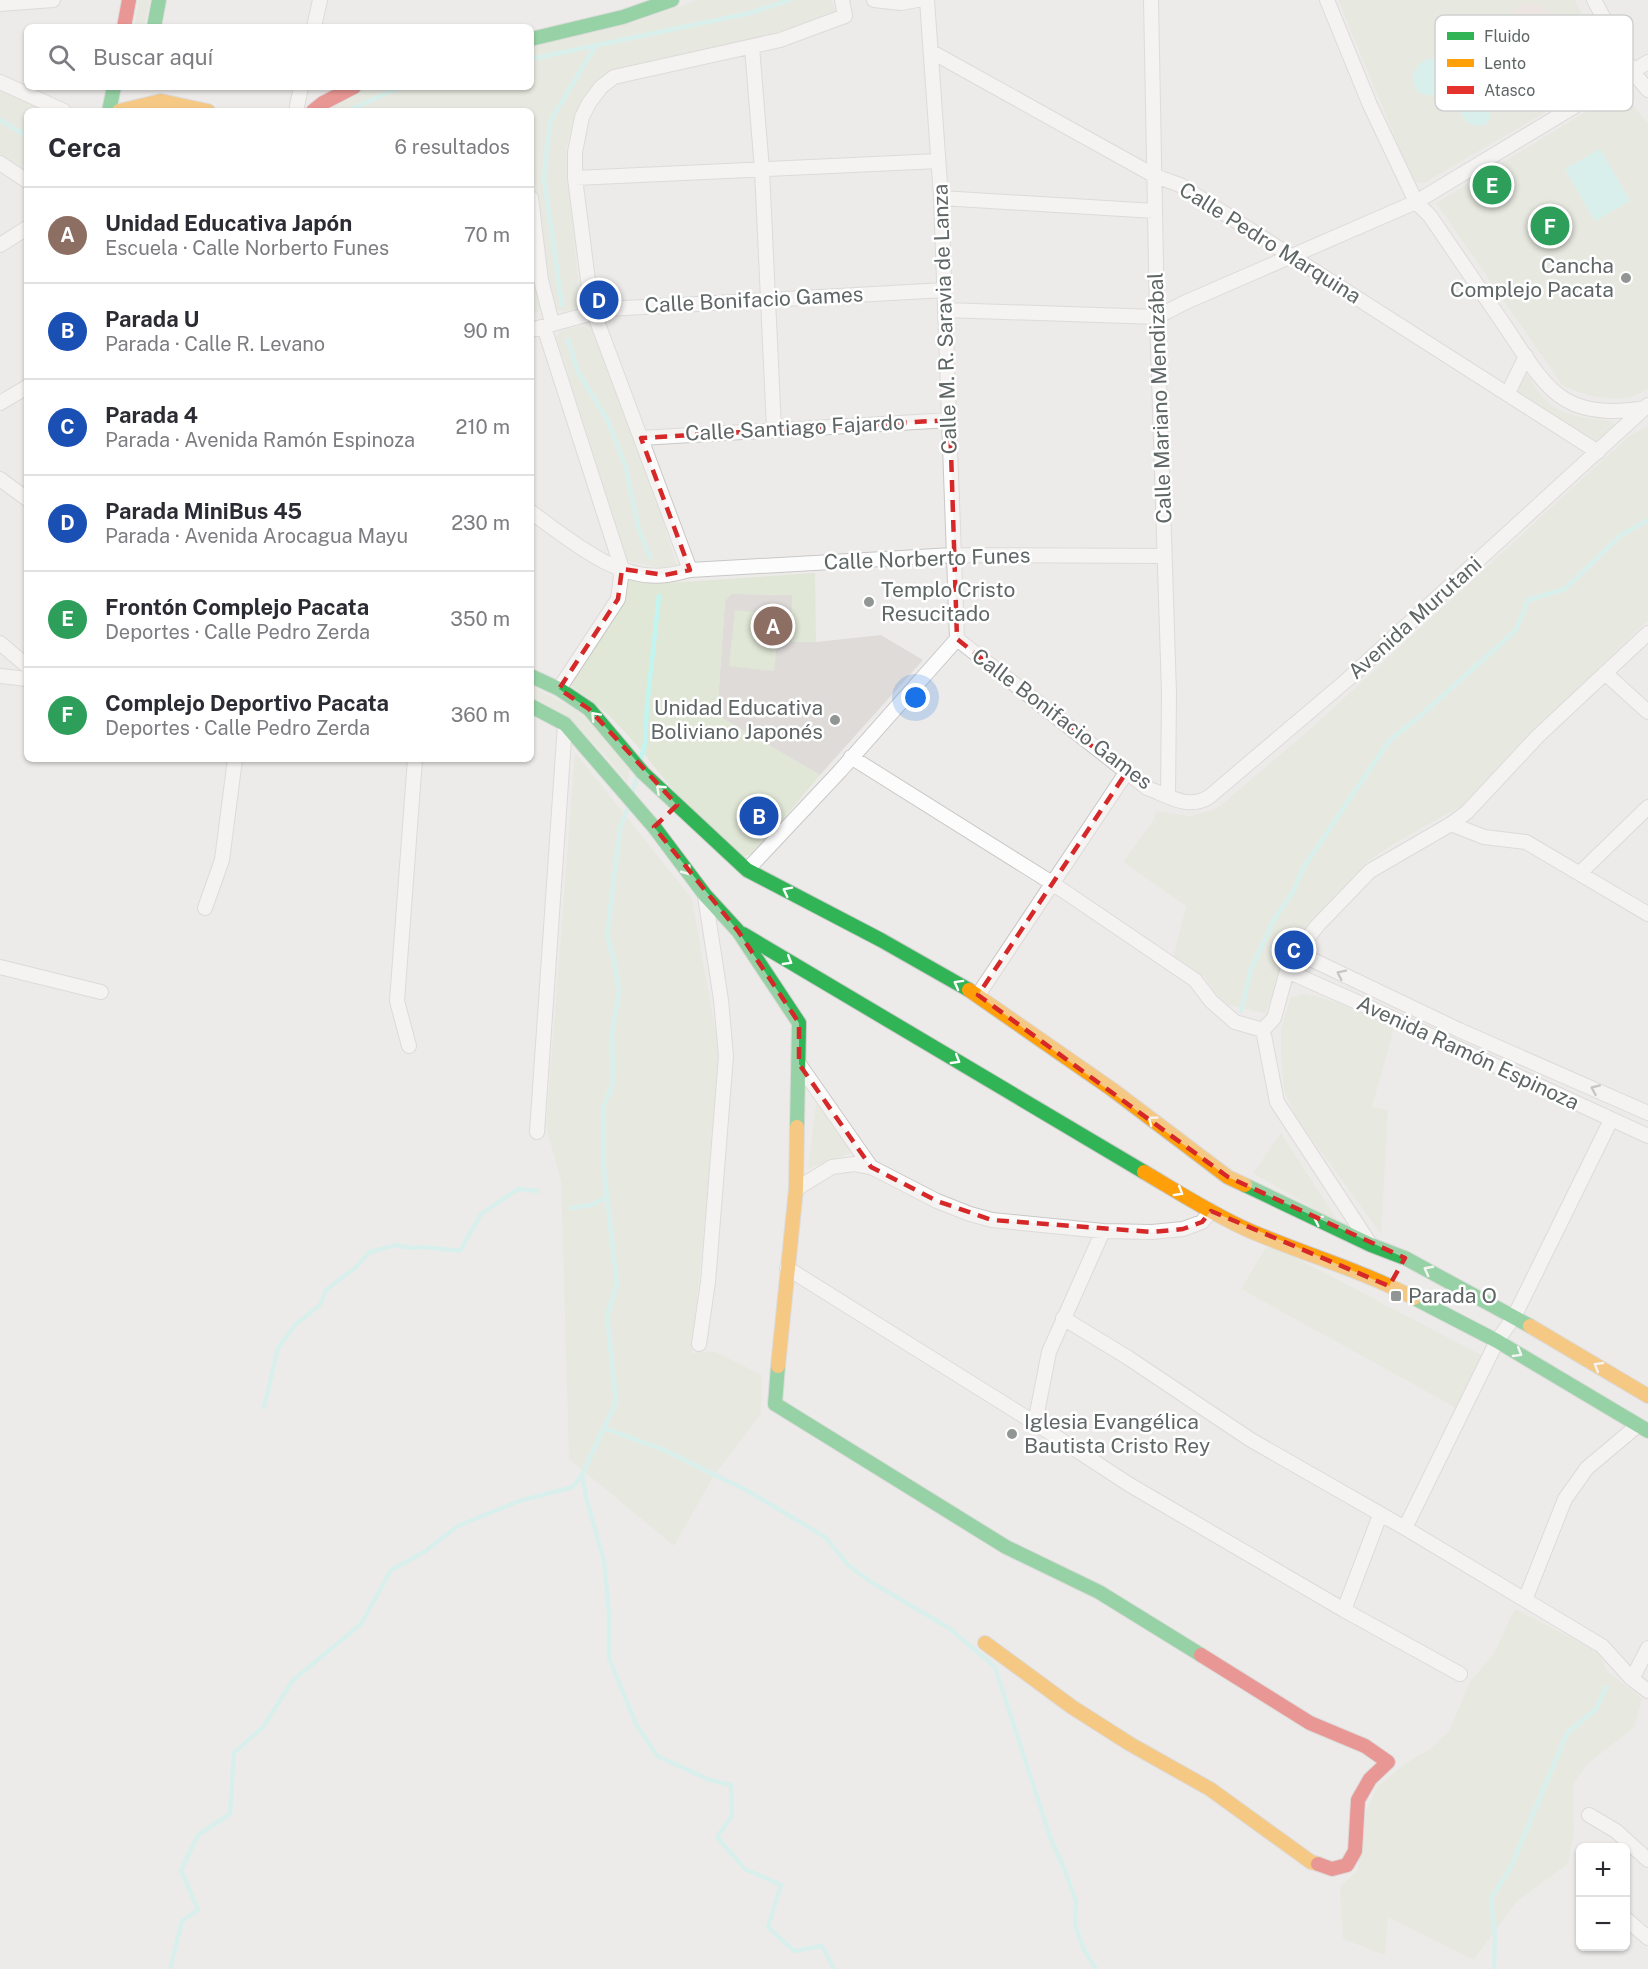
<!DOCTYPE html>
<html lang="es">
<meta charset="utf-8">
<style>
:root{--surface:#fff;--page:#f7f7f7;--text:#2b2b33;--muted:#7c7c81;--line:#e1e1e2;--accent:#ea580c}
body{margin:0;font-family:"Public Sans",sans-serif;background:var(--page);color:var(--text)}
.controls{position:absolute;right:18px;bottom:18px;display:grid;overflow:hidden;border-radius:9px;box-shadow:0 2px 4px #0004}
.controls button{width:54px;height:54px;display:grid;place-items:center;padding:0;border:0;border-bottom:2px solid var(--line);background:var(--surface);color:var(--text);font:30px sans-serif}
.you{position:absolute;left:916px;top:698px;width:21px;height:21px;margin:-15px;border:4px solid #fff;border-radius:50%;background:#1a73e8;box-shadow:0 0 0 9px #1a73e833}
.badge{display:grid;place-items:center;width:39px;height:39px;border-radius:50%;background:var(--accent);color:#fff;font-size:20px;font-weight:700}
.pin{position:absolute;translate:-50% -50%;border:3px solid #fff;box-shadow:0 2px 6px #0006}
.list{margin:0;padding:0;list-style:none}
h2{display:flex;justify-content:space-between;align-items:center;height:78px;margin:0;padding:0 24px;font-size:26px}
h2 small{font-size:20px;font-weight:400;color:var(--muted)}
.list li{display:grid;grid-template-columns:39px 1fr auto;gap:18px;align-items:center;box-sizing:border-box;height:96px;padding:0 24px;border-top:2px solid var(--line)}
.list b{display:block;font-size:22px;white-space:nowrap}
.list p{margin:0;font-size:20px;white-space:nowrap;color:var(--muted)}
.list em{font-size:20px;font-style:normal;color:var(--muted)}
.icon{flex:none;width:33px;height:33px;fill:none;stroke:currentColor;stroke-width:2;stroke-linecap:round;stroke-linejoin:round}
.map{position:relative;flex:none;width:1648px;height:1969px;overflow:hidden}
.search{position:absolute;background:var(--surface);box-shadow:0 2px 4px #0004;left:24px;top:24px;width:510px;height:66px;display:flex;align-items:center;gap:15px;box-sizing:border-box;padding:0 21px;border-radius:9px;color:var(--muted);font-size:22px}
.panel{position:absolute;background:var(--surface);box-shadow:0 2px 4px #0004;left:24px;top:108px;width:510px;height:654px;border-radius:9px}
.map>svg:first-child{display:block}
.education{fill:#dfdbd9}
.green{fill:#e0e7d6}
.sand{fill:#eadeda}
.water{fill:#c2f4f0}
.lines{fill:none;stroke-linecap:round;stroke-linejoin:round}
.stream{stroke:#c2f4f0;stroke-width:4.5}
.street-casing{stroke:#c9c8c7;stroke-width:16}
.fast-casing{stroke:#c9c9c9;stroke-width:16}
.slow-casing{stroke:#c9c9c9;stroke-width:16}
.jam-casing{stroke:#c9c9c9;stroke-width:16}
.street{stroke:#fcfcfc;stroke-width:14}
.fast{stroke:#30b455;stroke-width:14}
.slow{stroke:#ff9f0a;stroke-width:14}
.jam{stroke:#e5322d;stroke-width:14}
.oneway{stroke:#fff}
.oneway2{stroke:#969a9a}
.marked{fill:none;stroke:#d62828;stroke-width:4.5;stroke-dasharray:12 8;stroke-linejoin:round}
.poi-dot{fill:#919594;stroke:#fff;stroke-width:2}
.labels{text-anchor:middle;stroke-width:5;stroke-linejoin:round;paint-order:stroke}
.street-label{font-size:21px;fill:#5f6666;stroke:#fff}
.poi-label{font-size:21px;fill:#5f6666;stroke:#fff;text-anchor:start}
.key{fill:#fff;stroke:#cfd1d1;stroke-width:1.5}
.key-label{font-size:16px;fill:#5f6666}
</style>
<div class="map">
<svg width="1648" height="1969" viewBox="0 0 1648 1969">
<rect width="100%" height="100%" fill="#edebe9"/>
<path class="education" d="M731,594L792,595V642H816L881,635L923,660L820,775L717,715L725,601Z"/>
<path class="green" d="M139,0H150L144,27H134Z
M697,0H831L837,13L760,37L611,71L594,82L575,115L566,149L579,291L580,305C573,310 564,312 555,310L543,260L535,186L531,183V111H325L367,87H531V47L632,23Z
M1338,0H1575L1607,64L1604,78L1426,182H1416L1412,178Z
M0,90L51,111H27V170L0,153Z
M1620,91L1648,123V388C1625,407 1586,397 1562,385L1436,203Z
M534,275L542,309L531,316V279Z
M579,326L586,327L594,332L660,512L677,565L665,569L627,561L556,336L561,331Z
M1527,374C1533,383 1540,395 1548,402C1565,417 1591,419 1612,421L1614,425L1595,443L1517,391Z
M1648,426V620L1526,739L1463,805L1397,842L1367,862L1311,922L1283,967L1265,1013L1228,1005L1216,994L1205,977L1173,958L1186,906L1123,862L1154,819L1156,811L1189,816L1216,809L1307,732L1630,435Z
M815,573L816,642H791L792,595L731,594L725,601L717,715L820,775L755,853L742,857C726,843 707,830 693,814C653,768 623,718 569,685L625,603L629,580L653,584Z
M735,610L780,615L774,671L729,666Z
M531,686L575,709L595,726L630,770L627,782L605,755L580,729L531,697Z
M575,752L692,899L720,1057L692,1353L714,1351L762,1375L761,1414L715,1474L674,1546L569,1459L561,1181L546,1127Z
M1305,994C1337,1000 1367,1012 1394,1029L1372,1107L1388,1110L1381,1234L1298,1120L1284,1091L1281,1058V1028L1291,997Z
M817,1095L852,1153L808,1169Z
M1281,1133L1340,1224L1253,1173Z
M1266,1247L1283,1251L1483,1356L1458,1409L1241,1289Z
M1515,1609L1599,1652L1607,1671L1642,1699L1634,1728L1587,1764L1573,1785L1574,1833L1568,1864L1516,1902L1474,1960L1388,1917L1385,1955L1343,1939L1340,1887L1358,1870L1366,1812L1376,1788L1403,1765L1430,1749L1449,1731L1471,1680L1493,1655Z"/>
<path class="sand" d="M1506 28a25 25 0 1 1 50 0a25 25 0 1 1-50 0Z"/>
<path class="water" d="M1428,59C1447,58 1447,73 1456,85C1463,88 1470,88 1476,91C1490,97 1495,115 1485,125C1461,128 1463,113 1454,97C1442,92 1431,99 1418,92C1409,80 1413,65 1428,59Z
M1600,149L1630,201L1595,221L1565,169Z"/>
<g class="lines">
<path class="stream" d="M531,59L750,13L789,0
M347,111L401,87
M0,120L27,136
M562,305L544,178L547,146L551,120L596,45
M568,340L578,372L608,421L625,465L639,530L650,557
M640,762L645,744L647,706L659,596
M632,794L637,776
M1241,1011L1251,969L1275,918L1294,890L1303,868L1389,741L1419,717L1516,630L1528,600L1565,589L1621,535L1648,520
M571,1208L591,1205L607,1197
M264,1407L278,1348L295,1325L320,1305L326,1290L354,1269L370,1252L396,1245L410,1248L424,1247L460,1251L481,1214L518,1189L538,1191
M604,1428L664,1450L748,1491L825,1537L848,1565L871,1582L949,1628L995,1667L1050,1837L1064,1868L1076,1901L1075,1925L1084,1950L1096,1969
M582,1475L587,1501L604,1561L609,1613V1658L636,1724L657,1756L710,1780L731,1785L732,1816L717,1837L745,1869L781,1885L768,1927L794,1951L822,1946L834,1969
M170,1969L182,1921L198,1910L181,1870L198,1835L230,1814L234,1753L263,1727L293,1680L361,1624L391,1570L424,1552L458,1526L519,1501L573,1487L582,1475L616,1402L607,1315L617,1284L604,1170L603,1108L613,1083L612,1034L619,991L614,959L607,936L620,828L628,808
M1494,1969L1495,1936L1491,1898L1510,1869L1567,1733L1596,1709L1606,1687"/>
<defs>
<path id="street" d="M874,0L901,3L917,0
M927,0L941,198L957,639
M1151,0L1157,317L1169,693L1168,796
M1327,0L1370,105L1416,202L1430,216C1455,253 1480,289 1505,326C1521,349 1541,386 1566,400C1590,414 1620,412 1646,408
M1594,0L1632,71L1648,90
M0,4L53,0
M314,27L320,0
M752,47L762,170L774,429
M932,52L1155,176L1180,185L1598,452
M0,82L64,111
M296,111L301,87
M0,163L27,181
M575,178L938,161
M531,198L541,280L552,323
M941,198L1155,211
M0,245L27,228
M945,310L1157,317L1186,302L1416,202L1648,62
M544,327L622,569L618,599L559,689
M531,330L607,309L945,290
M1508,393L1526,356
M0,403L27,387
M641,438L950,420
M0,479L27,499
M531,512C569,539 617,582 667,575C675,574 682,572 690,570L953,555L1164,556
M690,570L594,313L590,296L575,178V152L582,117L589,103L601,87L614,77L780,40L845,16L842,0
M957,639L1147,788C1169,796 1188,810 1209,797L1347,680L1648,405
M0,643L27,666
M1605,673L1648,712
M0,676L27,679
M851,757L1052,883L1195,980L1211,1001L1235,1022L1263,1030L1274,1018L1287,971L1296,952L1318,925L1370,871L1451,824L1467,812L1538,736L1648,633
M1451,824L1484,837L1526,842L1648,914
M747,870L840,771L957,639
M1580,873L1648,807
M205,908L222,860L235,759
M1296,952L1459,1030L1648,1113
M0,967L101,992
M1287,971L1366,1006L1648,1136
M978,995L1126,773
M1263,1030L1277,1102L1370,1244
M409,1046L397,1001L415,759
M799,1064L871,1167
M537,1132L565,724
M796,1189L832,1167L854,1164L871,1167L937,1201L970,1214L992,1220L1103,1231L1152,1232L1183,1229L1202,1222L1211,1211
M787,1268L1035,1423L1130,1485L1344,1610L1460,1674
M1063,1318L1127,1357L1251,1440L1405,1528L1602,1646L1632,1679L1648,1691
M699,1344L708,1282L726,1056L721,1000L705,896
M1035,1423L1049,1352L1103,1231
M1405,1528L1497,1341L1514,1317L1611,1120
M1525,1600L1565,1499L1587,1468L1637,1426
M1344,1610L1380,1515
M1632,1679L1648,1648
M1589,1815L1616,1831L1648,1860
M1626,1919L1648,1938"/>
<path id="fast" d="M154,27L159,0
M531,39L623,17L672,0
M109,111L114,87
M531,676L559,689L589,709L643,773L747,870L881,940L969,990
M531,706L565,724L654,827L705,895L738,931L799,1023L797,1127
M743,934L1144,1172
M1245,1185L1371,1245L1405,1258L1530,1326
M1414,1298L1497,1341L1648,1431
M778,1366L775,1404L1006,1547L1099,1592L1201,1655"/>
<path id="slow" d="M119,111L161,101L208,111
M969,990L1113,1090L1228,1177L1245,1185
M1144,1172C1178,1192 1212,1214 1248,1230C1303,1254 1361,1270 1414,1298
M1530,1326L1648,1396
M778,1366L796,1189L797,1127
M985,1643L1072,1707L1130,1744L1210,1789L1311,1862L1318,1864"/>
<path id="jam" d="M124,27L129,0
M313,111L323,103L354,87
M1201,1655L1310,1723L1365,1746L1388,1762L1370,1779L1358,1800L1355,1851L1347,1865L1332,1869L1318,1864"/>
</defs>
<use href="#street" class="street-casing"/>
<use href="#fast" class="fast-casing"/>
<use href="#slow" class="slow-casing"/>
<use href="#jam" class="jam-casing"/>
<use href="#street" class="street"/>
<use href="#fast" class="fast"/>
<use href="#slow" class="slow"/>
<use href="#jam" class="jam"/>
</g>
<defs><path id="oneway-chevron" d="M-2-3.5L2.5 0L-2 3.5" fill="none" stroke-width="1.6" stroke-linecap="round" stroke-linejoin="round" transform="scale(1.5)"/></defs>
<g class="oneway">
<use href="#oneway-chevron" transform="translate(595 716) rotate(-133)"/>
<use href="#oneway-chevron" transform="translate(660 789) rotate(-137)"/>
<use href="#oneway-chevron" transform="translate(687 871) rotate(53)"/>
<use href="#oneway-chevron" transform="translate(787 891) rotate(-153)"/>
<use href="#oneway-chevron" transform="translate(788 961) rotate(31)"/>
<use href="#oneway-chevron" transform="translate(958 984) rotate(-151)"/>
<use href="#oneway-chevron" transform="translate(956 1060) rotate(31)"/>
<use href="#oneway-chevron" transform="translate(1152 1120) rotate(-143)"/>
<use href="#oneway-chevron" transform="translate(1179 1192) rotate(31)"/>
<use href="#oneway-chevron" transform="translate(1318 1220) rotate(-154)"/>
<use href="#oneway-chevron" transform="translate(1428 1270) rotate(-152)"/>
<use href="#oneway-chevron" transform="translate(1518 1353) rotate(31)"/>
<use href="#oneway-chevron" transform="translate(1598 1366) rotate(-149)"/>
</g>
<g class="oneway2">
<use href="#oneway-chevron" transform="translate(1341 974) rotate(-154)"/>
<use href="#oneway-chevron" transform="translate(1595 1089) rotate(-156)"/>
</g>
<path d="M0 0H1648V1969H0ZM950,420L957,639L1126,773L978,995L1228,1177L1405,1258L1389,1286L1211,1211L1202,1222L1183,1229L1152,1232L992,1220L937,1201L871,1167L799,1064V1023L738,931L654,827L677,805L589,709L559,689L618,599L622,569L665,575L690,570L641,438Z" fill="#edebe9" fill-opacity=".55" fill-rule="evenodd"/>
<path class="marked" d="M950,420L957,639L1126,773L978,995L1228,1177L1405,1258L1389,1286L1211,1211L1202,1222L1183,1229L1152,1232L992,1220L937,1201L871,1167L799,1064V1023L738,931L654,827L677,805L589,709L559,689L618,599L622,569L665,575L690,570L641,438Z"/>
<g class="poi-dot">
<circle cx="1626" cy="278" r="6"/>
<circle cx="869" cy="602" r="6"/>
<circle cx="835" cy="720" r="6"/>
<rect x="1390" y="1290" width="12" height="12" rx="3"/>
<circle cx="1012" cy="1434" r="6"/>
</g>
<g class="labels">
<g class="street-label">
<text transform="translate(1270 243) rotate(32)" y="7">Calle Pedro Marquina</text>
<text transform="translate(754 300) rotate(-3)" y="7">Calle Bonifacio Games</text>
<text transform="translate(945 319) rotate(-92)" y="7">Calle M. R. Saravia de Lanza</text>
<text transform="translate(1160 398) rotate(-92)" y="7">Calle Mariano Mendizábal</text>
<text transform="translate(795 428) rotate(-3)" y="7">Calle Santiago Fajardo</text>
<text transform="translate(927 559) rotate(-2)" y="7">Calle Norberto Funes</text>
<text transform="translate(1415 618) rotate(-42)" y="7">Avenida Murutani</text>
<text transform="translate(1062 719) rotate(37)" y="7">Calle Bonifacio Games</text>
<text transform="translate(1468 1053) rotate(25)" y="7">Avenida Ramón Espinoza</text>
</g>
<g class="poi-label">
<text x="1614" y="273" text-anchor="end">Cancha<tspan x="1614" dy="24">Complejo Pacata</tspan></text>
<text x="881" y="597">Templo Cristo<tspan x="881" dy="24">Resucitado</tspan></text>
<text x="823" y="715" text-anchor="end">Unidad Educativa<tspan x="823" dy="24">Boliviano Japonés</tspan></text>
<text x="1408" y="1303">Parada O</text>
<text x="1024" y="1429">Iglesia Evangélica<tspan x="1024" dy="24">Bautista Cristo Rey</tspan></text>
</g>
</g>
<rect x="1435" y="15" width="198" height="96" rx="9" class="key"/>
<rect x="1447" y="32" width="27" height="8" fill="#30b455"/>
<rect x="1447" y="59" width="27" height="8" fill="#ff9f0a"/>
<rect x="1447" y="86" width="27" height="8" fill="#e5322d"/>
<g class="key-label">
<text x="1484" y="42">Fluido</text>
<text x="1484" y="69">Lento</text>
<text x="1484" y="96">Atasco</text>
</g>
</svg>
<div class="controls">
<button>+</button>
<button>−</button>
</div>
<div class="you"></div>
<div class="pin badge" style="left:773px;top:626px;background:#8d6e63">A</div>
<div class="pin badge" style="left:759px;top:816px;background:#1a4fb4">B</div>
<div class="pin badge" style="left:1294px;top:950px;background:#1a4fb4">C</div>
<div class="pin badge" style="left:599px;top:300px;background:#1a4fb4">D</div>
<div class="pin badge" style="left:1492px;top:185px;background:#2e9e5b">E</div>
<div class="pin badge" style="left:1550px;top:226px;background:#2e9e5b">F</div>
<div class="search"><svg class="icon" aria-label="search" viewBox="0 0 24 24"><circle cx="10" cy="10" r="6"/><path d="M15 15l6 6"/></svg>Buscar aquí</div>
<section class="panel">
<h2>Cerca<small>6 resultados</small></h2>
<ul class="list">
<li><span class="badge" style="background:#8d6e63">A</span><div><b>Unidad Educativa Japón</b><p>Escuela · Calle Norberto Funes</p></div><em>70 m</em></li>
<li><span class="badge" style="background:#1a4fb4">B</span><div><b>Parada U</b><p>Parada · Calle R. Levano</p></div><em>90 m</em></li>
<li><span class="badge" style="background:#1a4fb4">C</span><div><b>Parada 4</b><p>Parada · Avenida Ramón Espinoza</p></div><em>210 m</em></li>
<li><span class="badge" style="background:#1a4fb4">D</span><div><b>Parada MiniBus 45</b><p>Parada · Avenida Arocagua Mayu</p></div><em>230 m</em></li>
<li><span class="badge" style="background:#2e9e5b">E</span><div><b>Frontón Complejo Pacata</b><p>Deportes · Calle Pedro Zerda</p></div><em>350 m</em></li>
<li><span class="badge" style="background:#2e9e5b">F</span><div><b>Complejo Deportivo Pacata</b><p>Deportes · Calle Pedro Zerda</p></div><em>360 m</em></li>
</ul>
</section>
</div>
